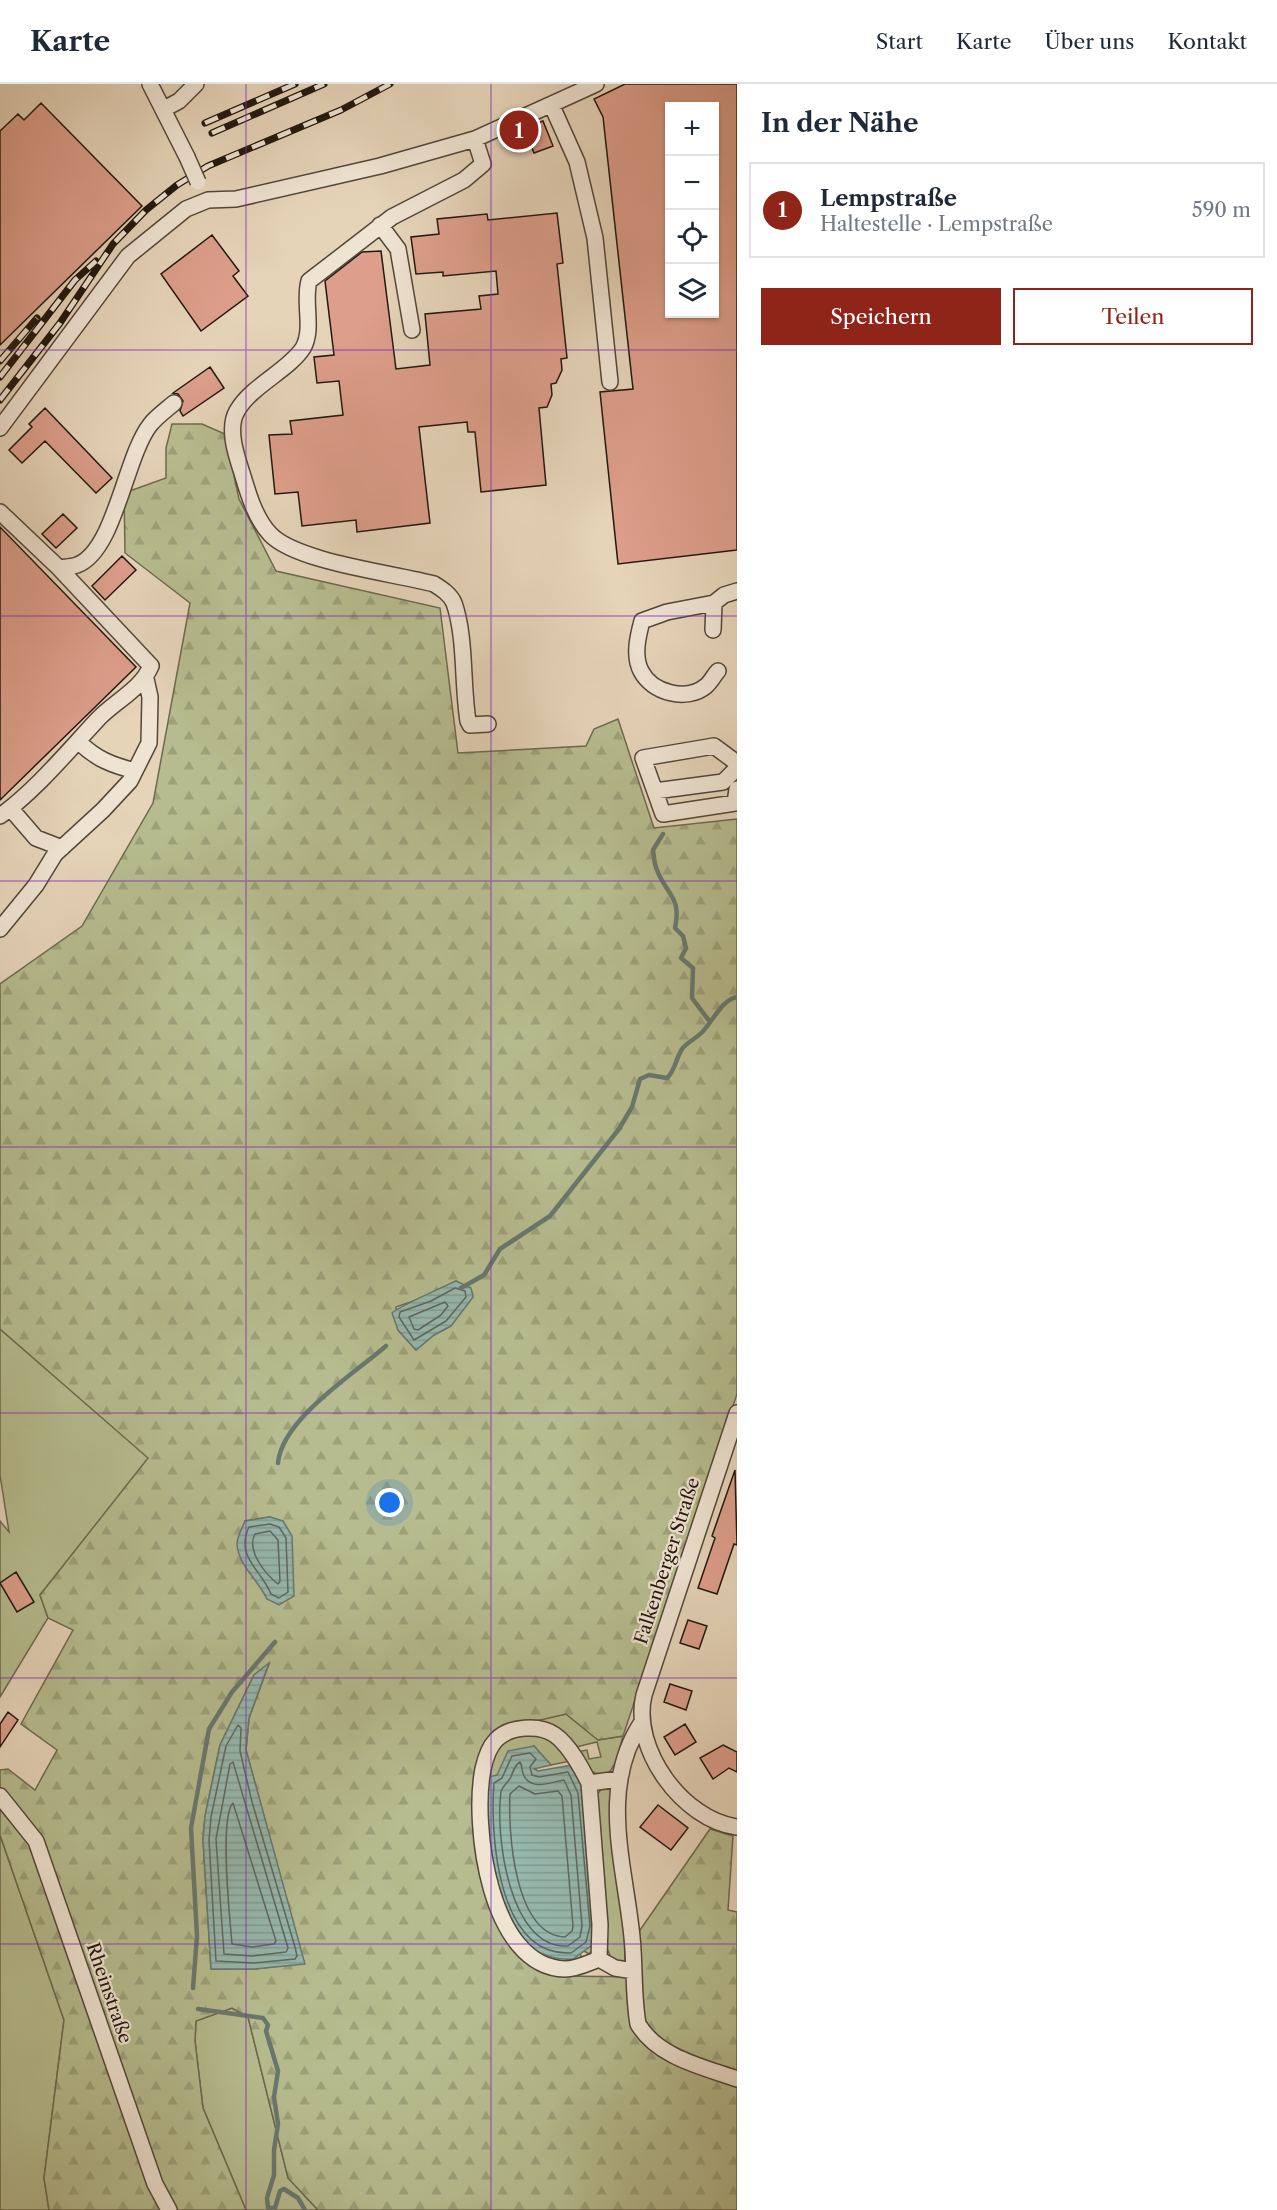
<!DOCTYPE html>
<html lang="de">
<meta charset="utf-8">
<style>
:root{--surface:#fff;--page:#f2f2f3;--text:#1f2937;--muted:#747a83;--line:#e0e1e3;--accent:#8f2418}
body{margin:0;font-family:"Libre Caslon Text",serif;background:var(--page);color:var(--text)}
.controls{position:absolute;right:18px;top:18px;display:grid;overflow:hidden;border-radius:0px;box-shadow:0 2px 4px #0004}
.controls button{width:54px;height:54px;display:grid;place-items:center;padding:0;border:0;border-bottom:2px solid var(--line);background:var(--surface);color:var(--text);font:30px sans-serif}
.you{position:absolute;left:390px;top:1419px;width:21px;height:21px;margin:-15px;border:4px solid #fff;border-radius:50%;background:#1a73e8;box-shadow:0 0 0 9px #1a73e833}
.badge{display:grid;place-items:center;width:39px;height:39px;border-radius:50%;background:var(--accent);color:#fff;font-size:20px;font-weight:700}
.pin{position:absolute;translate:-50% -50%;border:3px solid #fff;box-shadow:0 2px 6px #0006}
.list{margin:0;padding:0;list-style:none}
h2{display:flex;justify-content:space-between;align-items:center;height:78px;margin:0;padding:0 24px;font-size:26px}
h2 small{font-size:20px;font-weight:400;color:var(--muted)}
.list li{display:grid;grid-template-columns:39px 1fr auto;gap:18px;align-items:center;box-sizing:border-box;height:96px;margin:0 12px 12px;padding:0 12px;border:2px solid var(--line);border-radius:0px}
.list b{display:block;font-size:22px;white-space:nowrap}
.list p{margin:0;font-size:20px;white-space:nowrap;color:var(--muted)}
.list em{font-size:20px;font-style:normal;color:var(--muted)}
.actions{display:flex;gap:12px;padding:18px 24px}
.actions a{flex:1;padding:14px 0;border:2px solid var(--accent);border-radius:0px;text-align:center;font-size:21px;color:var(--accent)}
.actions .main{background:var(--accent);color:#fff}
.icon{flex:none;width:33px;height:33px;fill:none;stroke:currentColor;stroke-width:2;stroke-linecap:round;stroke-linejoin:round}
.map{position:relative;flex:none;width:737px;height:2126px;overflow:hidden}
header{display:flex;align-items:center;gap:36px;box-sizing:border-box;height:84px;padding:0 30px;background:var(--surface);border-bottom:2px solid var(--line)}
header strong{font-size:28px}
nav{display:flex;gap:33px;margin-inline-start:auto;font-size:21px}
main{display:flex}
aside{flex:1;background:var(--surface)}
.map>svg:first-child{display:block}
.green{fill:#b6bc8f;stroke:#6c6a4e;stroke-width:1.5}
.forest{fill:url(#forest-firs);stroke:#6c6a4e;stroke-width:1.5;fill-rule:evenodd}
.water{fill:url(#water-rules);stroke:#68786e;stroke-width:1.5}
.lines{fill:none;stroke-linecap:round;stroke-linejoin:round}
.shore{stroke:#5c685e;stroke-width:1.5}
.stream{stroke:#68786e;stroke-width:4.5}
.building{fill:#dd9e8b;stroke:#22180e;stroke-width:1.5;fill-rule:evenodd}
.minor-casing{stroke:#534739;stroke-width:18}
.minor{stroke:#efe3d2;stroke-width:15}
.rail-casing{stroke:#22180e;stroke-width:7}
.rail{stroke:#efe3d2;stroke-width:4.5;stroke-dasharray:14;stroke-linecap:butt}
.minor-bridge-casing{stroke:#534739;stroke-width:18;stroke-linecap:butt}
.minor-bridge{stroke:#efe3d2;stroke-width:15}
.grid{fill:none;stroke:#7b2cbf;stroke-width:1.5;stroke-opacity:0.55}
.labels{text-anchor:middle;stroke-width:4.5;stroke-linejoin:round;paint-order:stroke}
.street-label{font-size:18px;fill:#22180e;stroke:#efe3d2}
</style>
<header>
<strong>Karte</strong>
<nav><a>Start</a><a>Karte</a><a>Über uns</a><a>Kontakt</a></nav>
</header>
<main>
<div class="map">
<svg width="737" height="2126" viewBox="0 0 737 2126">
<defs>
<pattern id="forest-firs" width="22" height="20" patternUnits="userSpaceOnUse" patternTransform="scale(1.5)"><rect width="22" height="20" fill="#b6bc8f"/><path d="M5 1l3.5 6h-7zM16 11l3.5 6h-7z" fill="#9ca17a"/></pattern>
<pattern id="water-rules" width="6" height="5" patternUnits="userSpaceOnUse" patternTransform="scale(1.5)"><rect width="6" height="5" fill="#96b8ae"/><path d="M0 2.5h6" fill="none" stroke="#819d94"/></pattern>
</defs>
<rect width="100%" height="100%" fill="#e6d4b9"/>
<filter id="stains"><feTurbulence type="fractalNoise" baseFrequency=".00333" numOctaves="4"/><feColorMatrix values="0 0 0 0 .2 0 0 0 0 .09 0 0 0 0 .02 0 0 0 .5 -.17"/></filter>
<radialGradient id="worn" r=".72"><stop offset=".6" stop-color="#630" stop-opacity="0"/><stop offset="1" stop-color="#630" stop-opacity=".3"/></radialGradient>
<path class="green" d="M0,1245L149,1374L40,1511L48,1534L0,1613V1437L9,1448L0,1391Z
M566,1630L598,1656L623,1652L616,1678L609,1689C589,1693 587,1683 576,1668L587,1666L589,1675L601,1673L597,1658L572,1664L534,1637Z
M536,1649L551,1655L570,1677L551,1681L534,1662L533,1684L539,1688L572,1681L584,1707L596,1712L602,1704L612,1705L624,1831L625,1879L620,1880L611,1874L607,1864L593,1865L589,1870L584,1867L580,1870L583,1875C571,1883 553,1874 540,1869L488,1693C494,1659 504,1655 536,1649Z
M0,1751L64,1936L44,2094L49,2126H0Z
M232,1924L248,1933L288,2094L318,2126H246L203,2024L195,1957L196,1937Z"/>
<path class="forest" d="M172,340H202L225,350L239,415L276,487L440,524L458,669L586,662L594,645L618,635L654,744L737,735V1310L623,1652L598,1656L566,1630L514,1642L477,1682L473,1730L476,1768L501,1847L510,1861L526,1877L559,1892L640,1893L638,1849L710,1745L733,1752L728,1826L737,1828V2126H318L288,2094L248,1933L232,1924L196,1937L195,1957L203,2024L246,2126H49L44,2094L64,1936L0,1751V1686L8,1685L35,1706L57,1666L21,1640L73,1546L48,1534L40,1511L148,1374L0,1245V900L82,842L153,719L190,519L125,469L124,409L166,394V364ZM456,1197L473,1212L451,1242L434,1251L416,1266L398,1246L396,1223L428,1212ZM270,1433L267,1515L262,1502L242,1476L245,1437ZM269,1580L249,1634L246,1666L304,1879L253,1885H211L203,1756L205,1732L220,1661L254,1591Z"/>
<path class="water" d="M456,1197L471,1204L473,1213L451,1242L434,1251L416,1266L398,1246L392,1229C396,1224 445,1202 456,1197Z
M270,1433L283,1437L292,1452L294,1512L279,1521L267,1515C259,1497 238,1481 237,1460C237,1453 242,1444 245,1437Z
M269,1579L249,1634L246,1666L305,1880L253,1885H211L203,1756L205,1732L220,1661L254,1591Z
M534,1662L551,1681L534,1685L538,1687L572,1681L584,1707L595,1852L591,1862L573,1875C490,1880 485,1751 488,1693L497,1691L508,1667Z"/>
<g class="lines">
<path class="shore" d="M455,1204L465,1207L466,1213L446,1237L414,1256L399,1233L400,1228L431,1217Z
M445,1218L448,1222L441,1231L418,1246L414,1245L409,1233Z
M270,1440L279,1443L286,1454L288,1508L279,1514L271,1510C261,1485 235,1473 249,1443Z
M270,1447L278,1456L280,1497L278,1500C265,1490 246,1466 255,1450Z
M238,1641L241,1644L240,1667L252,1718L295,1863L297,1872L295,1875L253,1879L216,1877L209,1756L211,1733L226,1662Z
M530,1669L536,1675L530,1683L532,1691L539,1693L568,1688L578,1709L590,1842L586,1858L571,1869C497,1873 490,1750 494,1699L502,1694L512,1672Z
M233,1678L288,1864L286,1868L252,1872L224,1870L216,1755L230,1680Z
M520,1678C523,1683 521,1686 524,1692C532,1707 551,1698 564,1696L571,1711L582,1842L580,1853L568,1862C509,1866 495,1750 501,1708C502,1702 508,1699 511,1693C513,1687 515,1681 520,1678Z
M519,1702L535,1710L558,1707L562,1712L573,1842L572,1847L565,1853C514,1851 508,1747 510,1710Z
M233,1719L276,1857L274,1860L252,1863L232,1860C230,1836 219,1733 233,1719Z"/>
<path class="stream" d="M663,750L653,766C654,772 654,780 657,786C666,810 682,813 675,844L683,852L686,864L681,874L693,884L692,914L710,938
M461,1204L484,1191L500,1165L550,1132L619,1045L632,1023L640,995L649,991L667,994C675,987 676,974 682,965C688,957 698,954 704,946C714,935 722,916 737,913
M278,1379C282,1335 355,1289 386,1262
M193,1904L197,1852L191,1744L209,1645L232,1608L275,1558
M198,1925L263,1934L268,1941L266,1947L278,1987L274,2013L278,2040L274,2066V2091L267,2114L268,2124H275L280,2107L284,2105L298,2114L305,2126"/>
</g>
<path class="building" d="M625,0H737V466L618,480L600,308L633,305L603,33L594,15ZM669,22H714V230H669Z
M41,19L142,122L0,261V47L18,30L24,36Z
M543,37L553,62L534,69L524,44Z
M557,129L563,179L557,180L567,274L561,275L562,286L556,299L551,300L552,311L547,323L539,324L546,401L481,408L475,348H468L467,338L419,343L430,439L357,448L356,436L302,442L298,408L275,410L269,351L292,350L290,337L343,331L339,297L317,299L314,273L334,271L325,197L362,168L381,167L396,285L430,281L425,230L481,225L479,212L498,210L496,187L443,192V188L416,190L411,153L439,150L437,135L487,130L488,136Z
M212,151L239,187L233,192L248,212L201,247L161,190Z
M210,283L224,304L183,332L180,327L183,317L178,310L173,309Z
M45,324L112,394L96,409L45,357L22,379L9,366L32,343L29,340Z
M63,430L77,444L56,464L42,450Z
M0,443L136,583L0,716Z
M122,472L136,486L105,516L92,502Z
M735,1386L737,1461L734,1460L717,1510L698,1504L715,1454L712,1452Z
M16,1488L34,1518L17,1528L0,1499Z
M688,1536L707,1542L699,1565L680,1559Z
M670,1600L692,1607L686,1626L664,1618Z
M8,1628L18,1636L0,1663V1640Z
M685,1640L696,1658L675,1671L664,1653Z
M723,1661L737,1668V1688L729,1684L713,1695L700,1674Z
M658,1721L688,1744L671,1766L640,1743Z"/>
<g class="lines">
<defs>
<path id="minor" d="M150,0L187,73
M552,22L577,78L595,154L610,298
M164,25L179,17L196,0
M475,55L483,80L464,96L392,133L309,197C303,218 314,245 303,264C289,286 251,302 237,327C227,344 236,371 242,389C248,409 255,434 270,450C296,478 393,489 434,500C442,505 450,510 454,519C466,553 462,600 468,637L470,641L488,640
M380,141L398,165L412,246
M0,344L128,172L186,125L208,116L236,115L380,82L475,55L596,0
M0,428L59,484C65,483 72,483 77,481C115,467 125,373 150,341C156,333 166,326 174,319
M714,519L667,528L642,537C638,552 633,572 641,587C652,609 687,618 706,602C711,598 714,591 718,587
M713,546L714,519L724,511L737,507
M79,658C96,675 112,681 135,687
M737,679L714,662L643,674L663,730L735,719L737,705
M655,707L723,698L737,684
M11,725L36,754L62,764
M0,732C36,706 68,667 99,634C117,616 141,605 151,582L59,484
M0,845L36,801L55,770L103,726L130,697L149,659L150,613L146,595
M737,1329L644,1611C631,1665 683,1736 737,1743
M642,1638C598,1704 625,1781 632,1853C635,1882 633,1911 638,1940C657,1973 703,1983 737,1995
M619,1695L589,1699L600,1841L599,1875L615,1884L634,1887
M589,1699C581,1683 570,1662 555,1651C540,1640 509,1642 496,1656C489,1663 485,1676 483,1685C472,1740 489,1883 565,1885C577,1885 588,1879 599,1875
M0,1712L36,1757L155,2100L169,2126"/>
</defs>
<use href="#minor" class="minor-casing"/>
<use href="#minor" class="minor"/>
<defs>
<path id="rail" d="M205,39L295,0
M212,49L324,0
M0,277L37,234
M0,293L75,196L96,177
M0,316L60,239L113,160L146,126L177,101L208,82L341,26L390,0"/>
</defs>
<use href="#rail" class="rail-casing"/>
<use href="#rail" class="rail"/>
<defs>
<path id="minor-bridge" d="M187,73L198,98"/>
</defs>
<use href="#minor-bridge" class="minor-bridge-casing"/>
<use href="#minor-bridge" class="minor-bridge"/>
</g>
<path class="grid" d="M246,0V2126M491,0V2126M0,266H737M0,532H737M0,797H737M0,1063H737M0,1329H737M0,1594H737M0,1860H737"/>
<g class="labels">
<g class="street-label">
<text transform="translate(667 1477) rotate(-72)" y="6">Falkenberger Straße</text>
<text transform="translate(109 1909) rotate(71)" y="6">Rheinstraße</text>
</g>
</g>
<rect width="100%" height="100%" filter="url(#stains)"/>
<rect width="100%" height="100%" fill="url(#worn)"/>
</svg>
<div class="controls">
<button>+</button>
<button>−</button>
<button><svg class="icon" aria-label="locate" viewBox="0 0 24 24"><circle cx="12" cy="12" r="6"/><path d="M12 2v4M12 18v4M2 12h4M18 12h4"/></svg></button>
<button><svg class="icon" aria-label="layers" viewBox="0 0 24 24"><path d="M12 4l9 5-9 5-9-5zM3 14l9 5 9-5"/></svg></button>
</div>
<div class="you"></div>
<div class="pin badge" style="left:519px;top:46px">1</div>
</div>
<aside>
<h2>In der Nähe<small></small></h2>
<ul class="list">
<li><span class="badge">1</span><div><b>Lempstraße</b><p>Haltestelle · Lempstraße</p></div><em>590 m</em></li>
</ul>
<div class="actions"><a class="main">Speichern</a><a>Teilen</a></div>
</aside>
</main>
